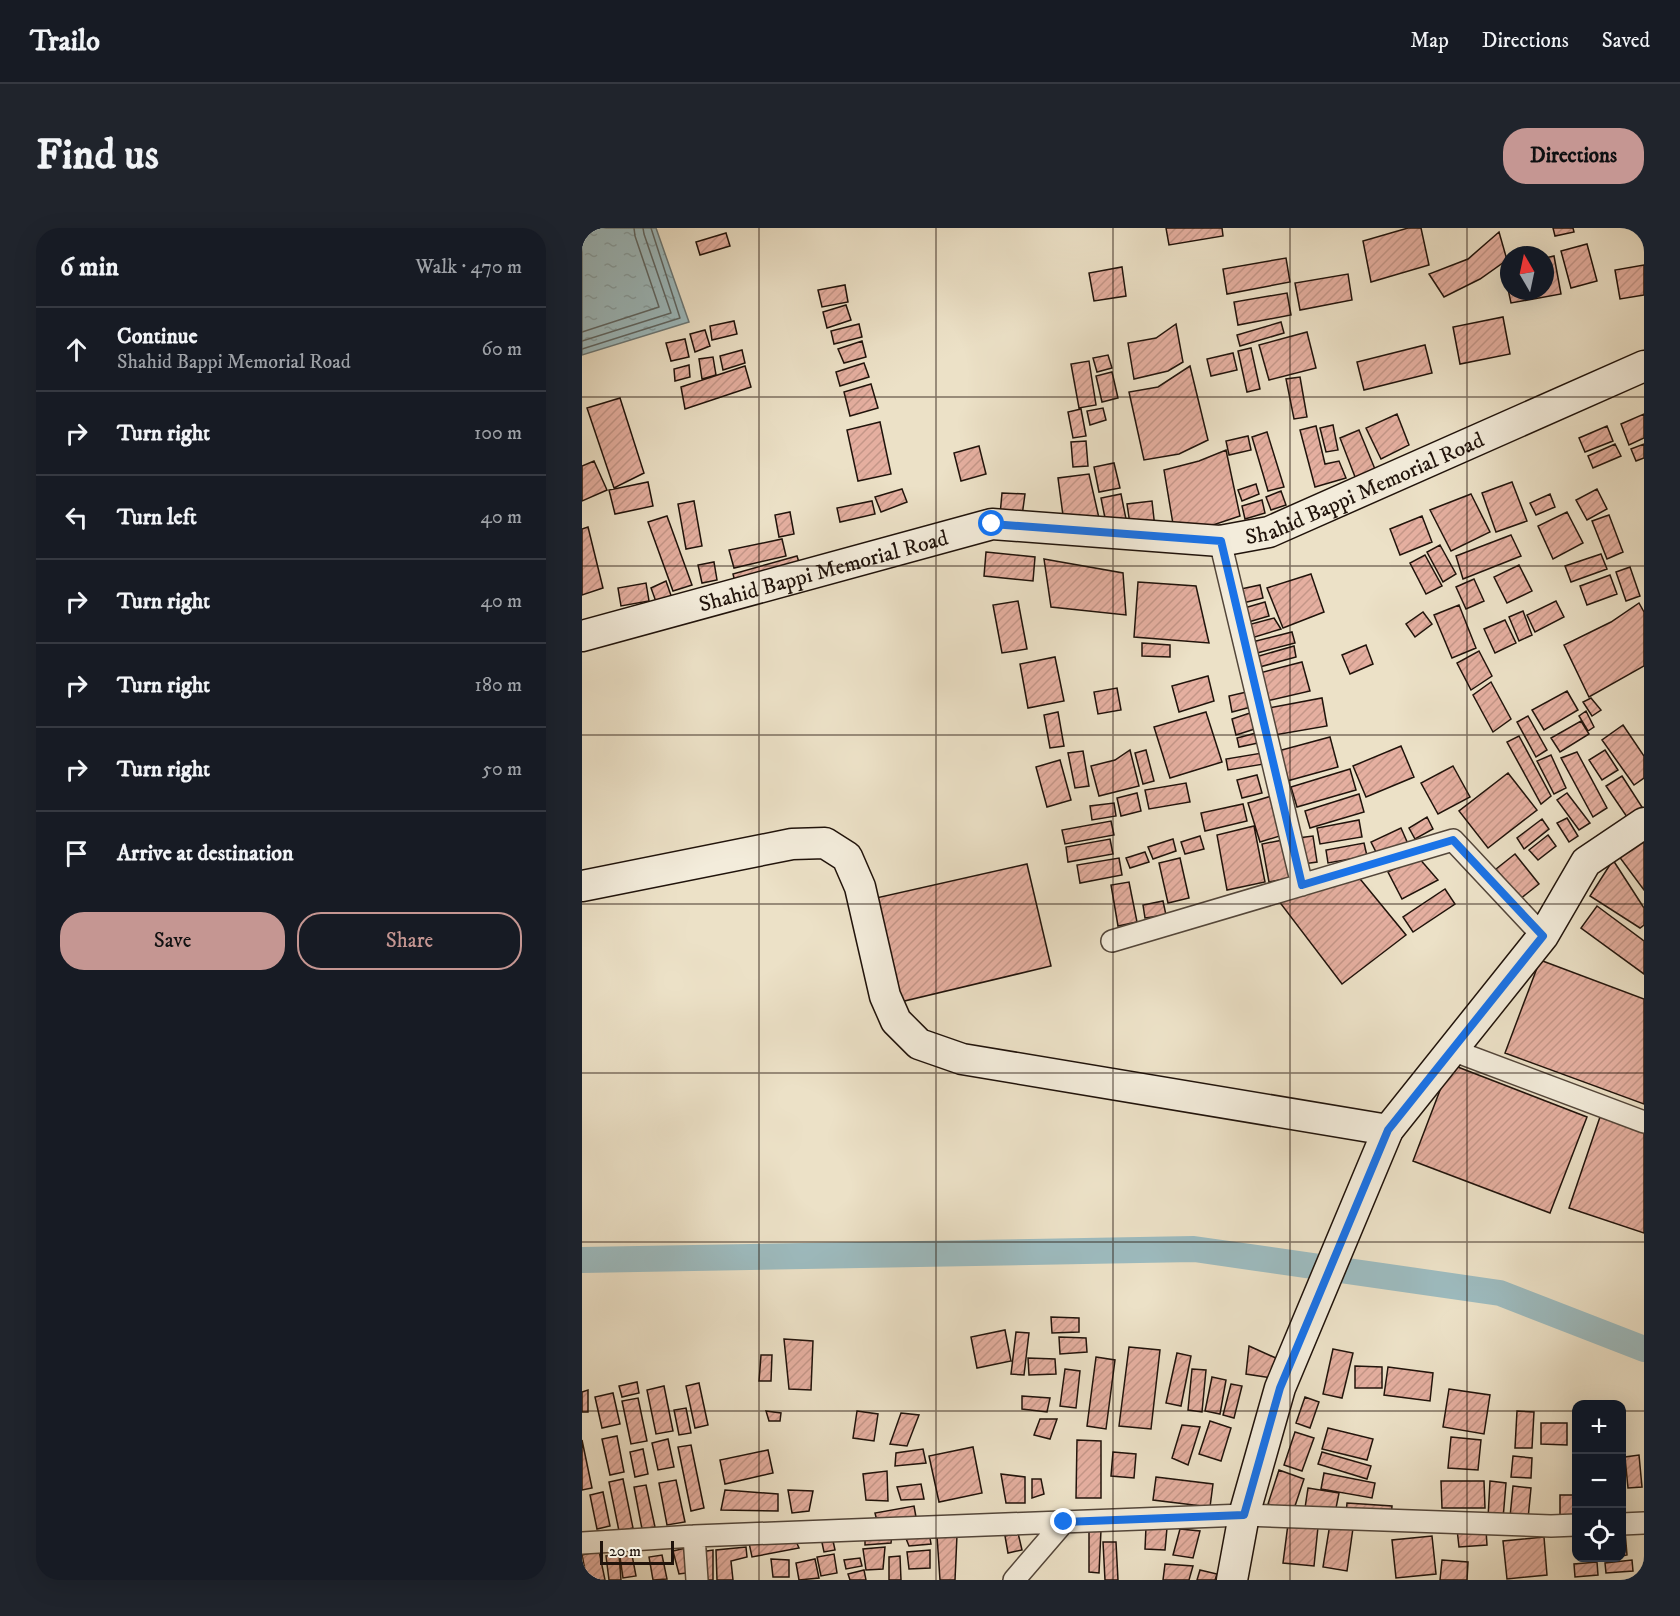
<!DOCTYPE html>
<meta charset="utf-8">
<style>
:root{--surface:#171b24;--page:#20242c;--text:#f1f3f6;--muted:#9ea1a6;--line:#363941;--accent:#c59692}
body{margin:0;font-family:"IM FELL DW Pica",serif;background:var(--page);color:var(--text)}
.controls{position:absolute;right:18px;bottom:18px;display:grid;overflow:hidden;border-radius:12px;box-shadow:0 6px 24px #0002}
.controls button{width:54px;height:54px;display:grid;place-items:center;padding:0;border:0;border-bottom:2px solid var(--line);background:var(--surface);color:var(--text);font:30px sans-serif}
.compass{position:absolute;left:918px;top:18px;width:54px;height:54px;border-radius:50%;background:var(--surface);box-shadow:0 6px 24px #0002;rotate:351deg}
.scale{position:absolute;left:18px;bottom:15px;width:74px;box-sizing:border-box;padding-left:6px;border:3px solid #20130b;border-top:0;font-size:16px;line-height:21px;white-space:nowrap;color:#20130b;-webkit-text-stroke:4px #f3ecdb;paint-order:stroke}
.stop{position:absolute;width:18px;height:18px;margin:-14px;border:4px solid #1a73e8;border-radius:50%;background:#fff}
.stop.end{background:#1a73e8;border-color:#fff;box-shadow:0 2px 6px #0008}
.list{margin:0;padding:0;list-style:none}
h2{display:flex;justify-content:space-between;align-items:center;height:78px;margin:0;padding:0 24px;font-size:26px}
h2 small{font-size:20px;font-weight:400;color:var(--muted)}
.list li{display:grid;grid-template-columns:39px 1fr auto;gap:18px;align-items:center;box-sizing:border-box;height:84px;padding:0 24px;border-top:2px solid var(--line)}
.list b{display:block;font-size:22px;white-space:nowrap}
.list p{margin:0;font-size:20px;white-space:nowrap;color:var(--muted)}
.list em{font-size:20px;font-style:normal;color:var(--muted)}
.actions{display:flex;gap:12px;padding:18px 24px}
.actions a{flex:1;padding:14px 0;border:2px solid var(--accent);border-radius:24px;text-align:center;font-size:21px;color:var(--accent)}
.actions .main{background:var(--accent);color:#111}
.icon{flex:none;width:33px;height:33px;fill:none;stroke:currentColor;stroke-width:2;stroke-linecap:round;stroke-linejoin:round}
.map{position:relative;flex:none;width:1062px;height:1352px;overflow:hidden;border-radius:24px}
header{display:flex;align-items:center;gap:36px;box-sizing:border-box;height:84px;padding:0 30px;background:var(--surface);border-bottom:2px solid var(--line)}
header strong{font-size:28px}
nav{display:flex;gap:33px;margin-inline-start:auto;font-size:21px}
.intro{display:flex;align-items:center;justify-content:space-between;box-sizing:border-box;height:144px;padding:0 36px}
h1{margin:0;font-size:42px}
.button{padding:15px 27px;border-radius:24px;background:var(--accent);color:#111;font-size:21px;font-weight:700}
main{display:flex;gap:36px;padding:0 36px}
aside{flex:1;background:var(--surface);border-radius:24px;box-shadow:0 6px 24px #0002}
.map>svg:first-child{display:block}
.water{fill:url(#water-ripples);stroke:#6b7877;stroke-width:1.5}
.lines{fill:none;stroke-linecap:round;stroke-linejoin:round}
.shore{stroke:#5e6765;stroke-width:1.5}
.canal{stroke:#9dbbbf;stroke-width:26}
.building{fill:url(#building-hatch);stroke:#20130b;stroke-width:1.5}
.street-casing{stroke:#53463a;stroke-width:24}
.secondary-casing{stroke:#20130b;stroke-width:33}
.street{stroke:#f3ecdb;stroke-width:21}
.secondary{stroke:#f3ecdb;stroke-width:30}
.route{stroke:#1a73e8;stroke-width:8}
.grid{fill:none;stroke:#20130b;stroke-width:1.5;stroke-opacity:0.55}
.labels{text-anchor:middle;stroke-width:4.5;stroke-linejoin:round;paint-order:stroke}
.street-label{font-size:22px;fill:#20130b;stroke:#f3ecdb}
</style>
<header>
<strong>Trailo</strong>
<nav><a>Map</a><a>Directions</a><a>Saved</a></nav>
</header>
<div class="intro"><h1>Find us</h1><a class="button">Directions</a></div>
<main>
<aside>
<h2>6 min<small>Walk · 470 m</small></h2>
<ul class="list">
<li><svg class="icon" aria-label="ahead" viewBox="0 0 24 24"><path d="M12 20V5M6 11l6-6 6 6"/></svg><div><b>Continue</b><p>Shahid Bappi Memorial Road</p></div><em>60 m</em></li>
<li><svg class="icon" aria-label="right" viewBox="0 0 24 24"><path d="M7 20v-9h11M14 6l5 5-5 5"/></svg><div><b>Turn right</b></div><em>100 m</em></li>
<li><svg class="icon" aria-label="left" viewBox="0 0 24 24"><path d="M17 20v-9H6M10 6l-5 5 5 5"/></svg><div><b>Turn left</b></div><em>40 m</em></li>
<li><svg class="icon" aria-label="right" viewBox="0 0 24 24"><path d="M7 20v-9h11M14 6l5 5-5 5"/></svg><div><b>Turn right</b></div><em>40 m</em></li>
<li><svg class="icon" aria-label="right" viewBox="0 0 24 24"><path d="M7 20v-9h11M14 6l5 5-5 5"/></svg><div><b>Turn right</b></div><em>180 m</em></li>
<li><svg class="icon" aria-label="right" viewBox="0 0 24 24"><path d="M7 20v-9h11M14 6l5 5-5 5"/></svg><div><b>Turn right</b></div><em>50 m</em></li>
<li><svg class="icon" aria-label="arrive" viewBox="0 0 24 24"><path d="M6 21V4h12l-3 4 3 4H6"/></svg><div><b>Arrive at destination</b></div></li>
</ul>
<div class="actions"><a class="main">Save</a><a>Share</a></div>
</aside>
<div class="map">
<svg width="1062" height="1352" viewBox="0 0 1062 1352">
<defs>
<pattern id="water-ripples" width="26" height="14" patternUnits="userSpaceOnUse" patternTransform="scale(1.5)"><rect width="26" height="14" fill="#9dbbbf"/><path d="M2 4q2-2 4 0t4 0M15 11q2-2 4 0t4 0" fill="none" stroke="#87a0a3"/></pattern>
<pattern id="building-hatch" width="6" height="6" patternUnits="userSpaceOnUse" patternTransform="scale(1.5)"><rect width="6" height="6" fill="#e5afa0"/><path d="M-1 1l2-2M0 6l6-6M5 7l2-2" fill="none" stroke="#c49688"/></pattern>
</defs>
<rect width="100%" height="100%" fill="#ece1c7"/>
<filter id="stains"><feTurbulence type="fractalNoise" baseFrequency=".00333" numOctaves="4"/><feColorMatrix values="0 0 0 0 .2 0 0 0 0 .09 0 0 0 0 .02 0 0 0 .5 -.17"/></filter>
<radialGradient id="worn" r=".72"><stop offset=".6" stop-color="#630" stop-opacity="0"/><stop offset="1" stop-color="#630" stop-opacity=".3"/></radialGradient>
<path class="water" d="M0,0H74L107,94L0,127Z"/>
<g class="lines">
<path class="shore" d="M0,104L77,79L53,8L52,0
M0,113L89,85L62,6L61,0
M0,121L98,90L69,0"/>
<path class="canal" d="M0,1032L612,1021L918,1065L1062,1121"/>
</g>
<path class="building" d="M584,0H640L641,8L587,17Z
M826,0H839L847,37L789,54L781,13Z
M971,0H991L992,4L973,8Z
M917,4L925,32L898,51L862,69L847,46L886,31Z
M144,5L148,18L118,27L114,14Z
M1005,16L1015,53L989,60L979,23Z
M972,28L979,66L929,75L921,38L927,37V63H963V30Z
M704,30L708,54L645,66L641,41Z
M1062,37V67L1038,71L1033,42Z
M540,39L544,68L512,73L507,45Z
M766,46L770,72L718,82L713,55Z
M263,57L266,74L240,79L236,62Z
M705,65L709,87L656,97L652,74Z
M264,77L269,92L245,100L241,84Z
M921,89L928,126L878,136L871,99Z
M152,93L155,106L130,112L128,98Z
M699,94L702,105L658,118L655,107Z
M277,96L280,109L252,116L249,103Z
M594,96L601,134L586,143L552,151L546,115L574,110Z
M123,102L128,118L113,124L108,106Z
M725,104L734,140L687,152L677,117Z
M103,111L107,129L89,133L84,115Z
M280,113L284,129L262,135L256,121Z
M843,117L850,145L782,162L775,134Z
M669,120L678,161L665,164L656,123Z
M160,122L163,135L141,142L138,128Z
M651,125L655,142L629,148L625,131Z
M526,127L530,140L515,144L511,130Z
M131,129L134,147L120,151L117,131Z
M507,133L514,177L497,180L489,136Z
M282,135L287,149L258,158L254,144Z
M107,137L108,149L93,153L92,141Z
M163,138L169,159L103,181L99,159Z
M608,138L626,212L597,226L562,232L547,164L576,159Z
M530,144L536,170L520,174L514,148Z
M718,149L725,189L712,191L704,151Z
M289,156L296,180L268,188L262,164Z
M38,170L62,245L32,260L5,180Z
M521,180L524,192L508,197L505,183Z
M499,181L504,208L491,210L486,184Z
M815,186L827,217L799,231L784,200Z
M1062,186V210L1047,217L1039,196Z
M298,194L309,246L276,253L265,202Z
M751,197L756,222L744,224L738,200Z
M734,198L743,236L757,233L764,250L733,259L718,202Z
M1025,198L1031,213L1003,224L997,210Z
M777,202L795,246L775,254L758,210Z
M685,204L702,259L686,263L670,209Z
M666,208L669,222L647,227L644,213Z
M504,213L506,238L491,239L489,214Z
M1033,216L1039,228L1011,240L1006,228Z
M1062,216V230L1054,233L1049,221Z
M397,218L404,246L379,253L372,225Z
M644,222L658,288L625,299L592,302L582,242L617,233Z
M12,233L25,262L0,273V238Z
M532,235L538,260L517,264L512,239Z
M507,246L519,299L482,295L476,250Z
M66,254L71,278L33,286L27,262Z
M930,254L945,293L914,304L900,265Z
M674,256L677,266L660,273L656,262Z
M320,261L325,274L299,284L293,269Z
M1015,261L1025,281L1005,292L994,272Z
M699,263L704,277L689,282L684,269Z
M420,265L443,266L440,288L418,287Z
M539,266L545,296L525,300L519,270Z
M889,266L908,304L869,323L848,282Z
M968,266L973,279L954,287L948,275Z
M680,272L683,285L663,291L660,278Z
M112,273L120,318L104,321L96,276Z
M290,273L293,286L258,294L255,280Z
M570,273L573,300L549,303L545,276Z
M208,284L212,306L197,309L193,287Z
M985,284L1001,315L971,331L956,298Z
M1027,287L1041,324L1025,331L1010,293Z
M85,288L110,357L91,363L66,294Z
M840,288L850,314L818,327L808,301Z
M6,299L21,360L0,367V301Z
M929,307L939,328L881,351L874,328Z
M200,311L204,328L152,340L147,322Z
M858,317L874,346L861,354L845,324Z
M404,324L453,329L451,353L402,348Z
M1019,326L1025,341L989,354L983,338Z
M843,327L860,358L844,366L828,335Z
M215,328L220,344L155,362L151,346Z
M462,331L541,345L544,387L469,379Z
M132,334L135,352L120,355L116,337Z
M937,337L950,363L925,375L912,349Z
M1048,339L1058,368L1044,373L1034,344Z
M729,346L742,384L701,400L685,360Z
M1028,347L1035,366L1005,377L998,358Z
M892,351L902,373L884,381L874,359Z
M84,353L92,376L77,382L69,360Z
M556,354L614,358L627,415L552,409Z
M64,355L67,373L39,378L36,360Z
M678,357L681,370L657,376L654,362Z
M436,373L445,421L420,425L411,377Z
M974,373L982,389L953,404L945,387Z
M683,374L687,388L663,395L659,381Z
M1057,375L1062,384V438L1007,469L982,417L1029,394Z
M877,377L894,420L870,430L852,387Z
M941,383L950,407L937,413L927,389Z
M841,384L850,396L833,409L824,396Z
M692,390L699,401L666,411L662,398Z
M923,392L934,415L913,425L902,401Z
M710,404L713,415L675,425L670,414Z
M560,415L588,417V429L560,428Z
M784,417L791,436L768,446L760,427Z
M712,418L714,429L674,440L670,430Z
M897,423L910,448L889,462L875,435Z
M473,429L482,473L446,480L438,436Z
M720,434L728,463L680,474L674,446Z
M626,448L632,473L597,484L590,458Z
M909,454L929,491L911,504L891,467Z
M535,460L539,482L516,486L512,464Z
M669,463L673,478L650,484L647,468Z
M985,463L996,482L962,502L950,482Z
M740,470L745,498L686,508L681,481Z
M1009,470L1019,482L1010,488L1001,474Z
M674,483L679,499L654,507L650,491Z
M1004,483L1012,499L1006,503L997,488Z
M476,484L482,518L468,520L462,487Z
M624,484L640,534L588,550L572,499Z
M946,488L965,522L954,529L935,494Z
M999,493L1007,506L978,524L969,510Z
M1041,497L1062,528V550L1052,557L1020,512Z
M678,504L681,514L657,519L655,510Z
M937,508L969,568L959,576L925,514Z
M748,509L756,539L705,553L696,523Z
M819,518L832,549L784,569L771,538Z
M548,522L557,558L517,568L509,538L533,532Z
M564,522L572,553L561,556L553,525Z
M1023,522L1036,542L1020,552L1007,532Z
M501,523L507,558L493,560L486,525Z
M995,524L1025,580L1011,589L979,530Z
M680,525L682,536L646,542L644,531Z
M969,527L984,560L972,566L955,533Z
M478,532L489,572L465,579L454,539Z
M871,538L888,569L856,586L839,555Z
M768,541L774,562L715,579L709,559Z
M926,545L955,582L906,620L877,583Z
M675,547L680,565L660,570L655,552Z
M1040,548L1060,579L1045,589L1024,558Z
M604,555L608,574L567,581L563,562Z
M555,565L559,583L539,588L535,570Z
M985,565L1008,595L997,602L975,572Z
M777,566L782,584L728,600L723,583Z
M693,567L704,606L678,614L666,575Z
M532,575L534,588L510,592L508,578Z
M661,576L665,593L623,603L619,585Z
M845,589L851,601L833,611L827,600Z
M985,590L996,608L987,614L975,595Z
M960,591L967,601L942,621L935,610Z
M777,592L780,609L738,616L735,600Z
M529,593L532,607L483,616L480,602Z
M672,598L683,654L645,662L635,607Z
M819,600L826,616L797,630L789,614Z
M966,607L974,618L956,632L947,622Z
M618,608L622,621L603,626L599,614Z
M731,608L735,634L721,636L716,610Z
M528,611L531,626L486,634L484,619Z
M591,611L594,623L571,631L566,619Z
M1062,611V662L1036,627Z
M701,612L708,650L687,654L680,616Z
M782,615L785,628L746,635L744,622Z
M563,624L567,634L548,640L544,630Z
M933,626L957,656L938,671L914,641Z
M836,629L856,652L820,671L806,644Z
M537,630L540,647L498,655L495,637Z
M598,630L607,670L586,675L577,635Z
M1031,632L1062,680V697L1058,700L1008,668Z
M445,636L469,738L314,775L294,670Z
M774,646L824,707L760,756L696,672Z
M547,654L555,694L536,698L529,657Z
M863,661L873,676L831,704L821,689Z
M581,673L584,687L563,690L561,677Z
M1015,678L1062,713V746L999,700Z
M958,732L1062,771V876L923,825Z
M868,836L1005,889L968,985L831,933Z
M1018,889L1062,904V1005L987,980Z
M469,1089L497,1090V1104L470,1105Z
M423,1102L429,1133L395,1140L389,1109Z
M434,1104L447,1105L442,1147L429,1146Z
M477,1109L504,1110L505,1124L478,1126Z
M202,1111L231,1113L229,1162L207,1161Z
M667,1118L696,1131L690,1150L664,1146Z
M547,1119L578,1122L569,1201L537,1198Z
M751,1121L771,1125L760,1170L741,1166Z
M595,1125L609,1128L599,1178L584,1175Z
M179,1127H190L189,1153H177Z
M514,1129L533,1132L524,1201L505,1198Z
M446,1130L473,1131L474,1146L447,1147Z
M773,1138L800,1139V1160H773Z
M806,1139L851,1145L848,1173L802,1167Z
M483,1141L498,1143L494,1180L478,1178Z
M610,1141L624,1142L620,1184L606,1182Z
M630,1149L644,1152L638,1186L623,1183Z
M55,1154L57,1165L40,1169L37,1158Z
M117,1155L126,1197L113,1200L104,1158Z
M649,1156L660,1158L652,1190L641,1187Z
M82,1158L91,1203L74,1206L65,1162Z
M867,1161L908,1167L902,1206L861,1199Z
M6,1162V1184H0V1164Z
M31,1165L38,1196L20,1200L13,1169Z
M440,1168L468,1170L465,1184L440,1181Z
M723,1169L737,1174L728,1200L714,1195Z
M56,1170L65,1213L49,1216L40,1173Z
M104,1180L109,1205L97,1207L92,1182Z
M184,1183L199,1185L198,1193H187Z
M275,1183L296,1186L292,1213L271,1210Z
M935,1183L952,1184L950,1220H933Z
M319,1185L337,1187L325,1218L308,1216Z
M458,1191H475L468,1211L452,1207Z
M628,1193L649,1200L639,1233L617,1226Z
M959,1195H985V1217L959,1216Z
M600,1197L618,1199L606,1237L590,1230Z
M746,1200L791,1211L785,1232L740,1221Z
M713,1204L732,1210L720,1243L702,1237Z
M35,1208L42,1244L28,1247L20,1211Z
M869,1209L899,1212L896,1242L866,1240Z
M86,1211L92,1239L76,1242L70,1215Z
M0,1212L10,1260L0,1262Z
M495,1212L519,1213V1270H494Z
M109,1217L122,1280L109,1283L96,1219Z
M391,1219L400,1265L357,1274L347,1228Z
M61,1221L66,1246L53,1249L48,1224Z
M341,1221L344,1235L313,1238L314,1225Z
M186,1222L191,1245L143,1256L138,1232Z
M531,1224L554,1226L552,1250L529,1248Z
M740,1224L789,1238L785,1251L736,1236Z
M1057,1227L1060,1259L1046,1260L1043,1229Z
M931,1228L950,1230L949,1250L929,1249Z
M697,1242L722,1251L711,1284L686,1276Z
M305,1243L306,1273L284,1272L281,1246Z
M742,1245L793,1255L790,1270L739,1261Z
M419,1246L443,1249V1275H424Z
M574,1249L631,1256L628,1279L571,1272Z
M41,1251L51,1300L37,1303L27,1254Z
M450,1251H459L462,1266L450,1270Z
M94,1252L103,1294L85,1297L77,1255Z
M859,1253H902L903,1280H860Z
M908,1253L924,1255L921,1291L906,1290Z
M339,1256L342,1271L319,1272L315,1259Z
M64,1257L73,1299L60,1301L52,1259Z
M931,1258L949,1260L946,1291L928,1289Z
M726,1260L757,1265L753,1285L723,1280Z
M143,1262L196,1266V1283L139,1282Z
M206,1262L231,1263L227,1283L210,1285Z
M21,1264L28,1298L15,1301L8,1267Z
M978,1267H994V1291L978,1292Z
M765,1275L810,1278L809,1290L764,1287Z
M332,1278L334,1289L296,1297L293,1285Z
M706,1296L736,1299L732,1338L701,1335Z
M748,1296L771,1300L765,1343L741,1339Z
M564,1299L585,1300L583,1322L563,1321Z
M598,1301L618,1303L611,1330L591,1327Z
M875,1301L904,1302L905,1317L877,1319Z
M507,1302H519L517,1345L507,1344Z
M1040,1303H1043L1045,1327L1040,1328Z
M347,1304L349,1316L327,1318L323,1308Z
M436,1305L440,1322L426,1325L423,1308Z
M310,1306L309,1315L283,1317V1307Z
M375,1307L373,1352H358L355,1308Z
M250,1308L253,1322L242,1324L239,1310Z
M850,1308L854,1346L814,1350L810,1312Z
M212,1309L217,1320L170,1329L167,1315Z
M962,1309L965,1347L925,1351L921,1313Z
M521,1314H534L536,1352H523Z
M108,1319L111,1344L97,1346L91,1323Z
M164,1319L165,1329L149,1333L151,1352H135L134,1322Z
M303,1319L301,1341L284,1342L281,1321Z
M131,1322V1352H120L118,1324Z
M348,1322V1340L327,1341L325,1324Z
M17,1323L23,1352H5L0,1327Z
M37,1326L39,1352H27L24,1328Z
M252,1326L255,1345L239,1348L235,1329Z
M50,1327L54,1348L41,1350L38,1329Z
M80,1327L85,1351L71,1352L67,1329Z
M318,1328L319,1352H307V1329Z
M278,1330L280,1338L264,1341L262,1332Z
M189,1331L207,1332V1349H191Z
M233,1331L237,1350L217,1352L214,1335Z
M860,1332L886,1334L885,1352H858Z
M1050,1332L1051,1343L1024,1345L1023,1335Z
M1015,1334L1016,1347L993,1349L992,1336Z
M583,1336L611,1338L607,1352H581Z
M282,1342L284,1352H268L266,1346Z
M618,1342L635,1346L633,1352H615Z"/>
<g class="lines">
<defs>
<path id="street" d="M638,313L720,657
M530,713L871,612L961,708
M870,822L1062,894
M1040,1296L1062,1295
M112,1308L115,1352
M0,1315L112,1308L662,1287L969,1298L994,1297
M432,1352L482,1294"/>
<g id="secondary">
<path id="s1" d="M0,408L410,296L638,313L687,304L1062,138"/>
<path d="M0,658L210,616L243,615L265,629L278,659L303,768L314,793L337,816L380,831L806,902"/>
<path d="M650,1352L662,1287L698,1160L806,902L961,708L1004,634L1062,595"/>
</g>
</defs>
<use href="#street" class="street-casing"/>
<use href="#secondary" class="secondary-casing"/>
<use href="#street" class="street"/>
<use href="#secondary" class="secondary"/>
</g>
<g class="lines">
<path class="route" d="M410,296L639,313L720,657L871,612L961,708L806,902L698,1160L662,1287L482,1294"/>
</g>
<path class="grid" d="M177,0V1352M354,0V1352M531,0V1352M708,0V1352M885,0V1352M0,169H1062M0,338H1062M0,507H1062M0,676H1062M0,845H1062M0,1014H1062M0,1183H994M1040,1183H1062"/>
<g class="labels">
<g class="street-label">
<text dy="8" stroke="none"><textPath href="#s1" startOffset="808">Shahid Bappi Memorial Road</textPath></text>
<text dy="8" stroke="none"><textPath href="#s1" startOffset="250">Shahid Bappi Memorial Road</textPath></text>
</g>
</g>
<rect width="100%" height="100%" filter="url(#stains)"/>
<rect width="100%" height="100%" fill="url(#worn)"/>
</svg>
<div class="controls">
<button>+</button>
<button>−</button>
<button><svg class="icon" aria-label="locate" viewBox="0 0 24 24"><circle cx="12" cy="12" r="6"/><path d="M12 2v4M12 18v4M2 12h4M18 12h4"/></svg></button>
</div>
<svg class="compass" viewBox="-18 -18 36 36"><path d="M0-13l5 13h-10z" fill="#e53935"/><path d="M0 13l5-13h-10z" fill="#9ea1a6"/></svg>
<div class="scale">20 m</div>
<div class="stop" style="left:410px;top:296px"></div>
<div class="stop end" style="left:482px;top:1294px"></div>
</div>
</main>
